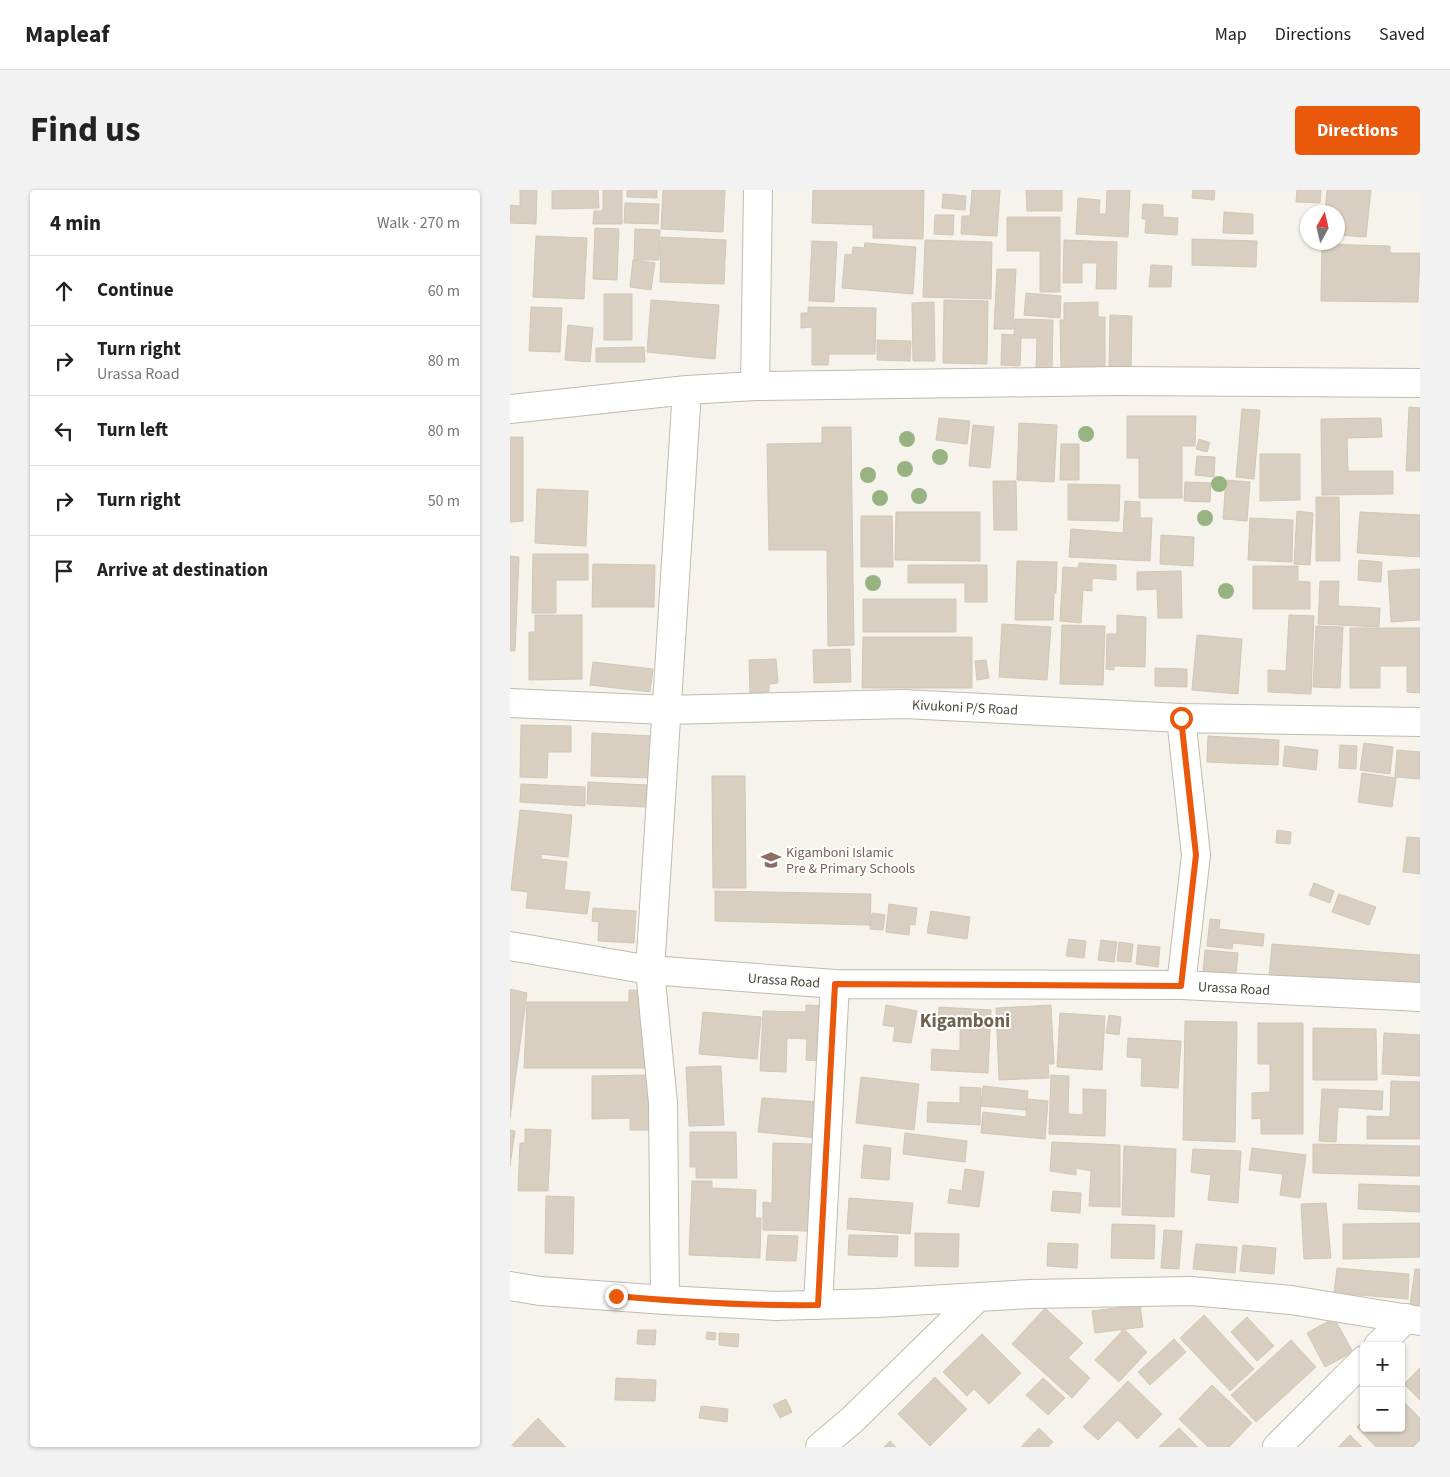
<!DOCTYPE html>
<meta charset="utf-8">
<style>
:root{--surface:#fff;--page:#f2f2f2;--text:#222;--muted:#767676;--line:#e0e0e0;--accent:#ea580c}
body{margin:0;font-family:"Source Sans 3",sans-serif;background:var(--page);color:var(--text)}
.controls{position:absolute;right:15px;bottom:15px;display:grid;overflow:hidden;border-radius:5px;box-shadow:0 1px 4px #0004}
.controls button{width:45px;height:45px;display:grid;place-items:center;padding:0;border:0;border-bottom:1px solid var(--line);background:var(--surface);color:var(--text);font:25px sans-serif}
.compass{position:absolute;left:790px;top:15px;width:45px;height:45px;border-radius:50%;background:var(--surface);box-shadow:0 1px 4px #0004;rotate:8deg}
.stop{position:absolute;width:15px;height:15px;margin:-11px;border:4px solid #ea580c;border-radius:50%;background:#fff}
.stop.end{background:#ea580c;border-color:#fff;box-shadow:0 1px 5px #0008}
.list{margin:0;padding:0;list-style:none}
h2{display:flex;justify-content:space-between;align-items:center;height:65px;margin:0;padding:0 20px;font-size:21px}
h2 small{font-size:16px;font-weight:400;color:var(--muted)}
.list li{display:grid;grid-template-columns:32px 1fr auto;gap:15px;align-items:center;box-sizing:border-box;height:70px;padding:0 20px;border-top:1px solid var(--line)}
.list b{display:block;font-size:19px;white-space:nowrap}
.list p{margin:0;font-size:16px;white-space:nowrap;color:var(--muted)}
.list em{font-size:16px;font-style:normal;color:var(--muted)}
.icon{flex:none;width:28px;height:28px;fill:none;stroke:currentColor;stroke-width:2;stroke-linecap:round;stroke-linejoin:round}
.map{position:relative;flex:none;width:910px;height:1257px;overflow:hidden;border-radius:5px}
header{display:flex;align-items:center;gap:30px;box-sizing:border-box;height:70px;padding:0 25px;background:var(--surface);border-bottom:1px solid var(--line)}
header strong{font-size:24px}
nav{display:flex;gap:28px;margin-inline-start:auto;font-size:18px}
.intro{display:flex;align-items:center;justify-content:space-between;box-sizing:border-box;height:120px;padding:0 30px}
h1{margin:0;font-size:35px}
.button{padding:12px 22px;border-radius:5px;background:var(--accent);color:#fff;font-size:18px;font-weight:700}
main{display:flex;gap:30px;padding:0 30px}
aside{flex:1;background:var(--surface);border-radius:5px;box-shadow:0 1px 4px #0004}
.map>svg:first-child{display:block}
.building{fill:#d8cfc1;stroke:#d3c7b4}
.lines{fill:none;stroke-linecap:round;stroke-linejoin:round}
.minor-casing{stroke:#c2bbae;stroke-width:30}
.minor{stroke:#fff;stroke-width:28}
.tree{fill:#97b381}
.route{stroke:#ea580c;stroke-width:6}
.labels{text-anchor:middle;stroke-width:4;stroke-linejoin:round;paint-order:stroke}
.street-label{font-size:14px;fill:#4b4439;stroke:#fff}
.education-label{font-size:14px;fill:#785e54;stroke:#fff;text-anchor:start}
.district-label{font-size:19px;font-weight:bold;fill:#6e6250;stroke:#fff}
</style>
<header>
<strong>Mapleaf</strong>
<nav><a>Map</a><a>Directions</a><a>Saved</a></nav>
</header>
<div class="intro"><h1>Find us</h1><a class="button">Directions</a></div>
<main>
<aside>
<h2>4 min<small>Walk · 270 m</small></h2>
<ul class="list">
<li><svg class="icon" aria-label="ahead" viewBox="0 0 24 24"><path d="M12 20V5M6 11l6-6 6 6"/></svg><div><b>Continue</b></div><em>60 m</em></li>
<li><svg class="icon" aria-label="right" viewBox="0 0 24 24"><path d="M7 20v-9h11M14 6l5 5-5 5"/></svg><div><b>Turn right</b><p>Urassa Road</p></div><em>80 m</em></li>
<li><svg class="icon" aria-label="left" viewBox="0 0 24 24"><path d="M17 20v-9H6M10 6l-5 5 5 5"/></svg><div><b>Turn left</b></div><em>80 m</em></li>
<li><svg class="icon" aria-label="right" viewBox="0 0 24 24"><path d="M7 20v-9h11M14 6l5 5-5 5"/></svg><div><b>Turn right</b></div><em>50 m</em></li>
<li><svg class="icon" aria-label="arrive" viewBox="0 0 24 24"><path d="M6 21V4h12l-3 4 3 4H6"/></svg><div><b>Arrive at destination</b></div></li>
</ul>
</aside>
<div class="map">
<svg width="910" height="1257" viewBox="0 0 910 1257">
<rect width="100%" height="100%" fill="#f6f3ec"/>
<path class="building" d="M10,0H27L26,34L0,33V15L10,16Z
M67,0H88L89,18L42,19V1Z
M93,0H112V34H83L84,21H93Z
M117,0H147V8L117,7Z
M153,0H215L213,42L151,39Z
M303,0H414L413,49L363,48V35L302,33Z
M462,0H490L487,46L451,44L452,26H460Z
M516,0H552V21H517Z
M597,0H620L618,47L566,44L568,8L590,10L589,24H596Z
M683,0H705L704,10L682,8Z
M787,0H811L810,13L786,12Z
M817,0H861L856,47L828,45V22H815Z
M433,4L456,6L455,20L432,18Z
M115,13L149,14L148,34L114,33Z
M633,14L653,15V27L668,28L667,45L635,43L636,29H632Z
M714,22L743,24V44L713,43Z
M425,25H444L443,45L424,44Z
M497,27H550V102H530V61H497Z
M85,38L109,39L107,90L83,89Z
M125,39L150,40L149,70H124Z
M26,46L77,48L74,109L23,107Z
M151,47L216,50L214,94L150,92Z
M682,49L747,51L746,77L682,75Z
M415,50L482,52L481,109L413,107Z
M554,50L607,52L606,99H586L587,73H572V93H553Z
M302,51L327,52L324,112L299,111Z
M355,53L406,57L403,104L332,98L335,64L342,65L343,57L354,58Z
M812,54L880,56V63H910L908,112L811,111Z
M123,70L145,73L141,100L120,97Z
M641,75L662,76L661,97H639Z
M487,79H506L503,139H484Z
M516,103L551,106L550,128L514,125Z
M94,104H122V150H94Z
M141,110L209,115L205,169L137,162Z
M434,110L478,111L477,174L433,173Z
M424,112L425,171H403L402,113Z
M588,112V127H595V180H551L550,130H554V113Z
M21,117L52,118L50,162L19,161Z
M298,117L366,118L365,164H319L318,175H302V137L291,138V123H298Z
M600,125L622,126L621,180L599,179Z
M505,129L543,130L542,179L526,178L527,148H511L510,176L491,175L492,144L504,145Z
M58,135L83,138L80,172L55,170Z
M367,150L401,151L400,171L367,170Z
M134,157L135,172H86V158Z
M899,217L910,218V281H896Z
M732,219L750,220L744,289L726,287Z
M617,226H686L685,256H672V308H629V268H617Z
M429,228L460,231L457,254L426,250Z
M871,228L872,247L837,248L838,281H883V304L812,305L811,229Z
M509,233L547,235L544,292L507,290Z
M463,235L484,237L480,278L459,276Z
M312,237H341L344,455L318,456L317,360H259L257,254L312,253Z
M0,247H13V331L0,332Z
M689,249L700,253L697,262L686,259Z
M551,254H569V290H550Z
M750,264H790V310L750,311Z
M687,266L705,267L704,287L685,285Z
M716,290L740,292L737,331L713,329Z
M483,291H506L507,340H484Z
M675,292L701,293L700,312L674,311Z
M558,294L610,295L609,331L558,330Z
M27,299L78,301L76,356L25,353Z
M806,307H829L830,371H806Z
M615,311L630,312V328H642L640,371L559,367L561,339L613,343Z
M787,321L803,323L800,375L784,374Z
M386,322H470V371L385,370Z
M850,322L910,325V367L847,363Z
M351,326H382L383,377H351Z
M740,328L783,330L782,372L738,370Z
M651,345L684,347L683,376L650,374Z
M23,364H78V390H46V423H22Z
M0,366L9,367L5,461H0Z
M849,370L872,372L871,392L848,390Z
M507,371L547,372L546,403H544L543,430H505Z
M569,373L606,375V390L582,388V401L573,400L571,433L550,431L553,377L568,378Z
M83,374L145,375L144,417H82Z
M398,375H477V412H455V393H398Z
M743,376H788V391L800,392V419H743Z
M910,379V430L881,432L878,381Z
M671,381L672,428H648L647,399L627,400V382Z
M810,391H829L828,416L870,418L869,437L808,434Z
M353,409H446V442H353Z
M25,425H72V489L19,490V442H25Z
M607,425L636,427L635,477L604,476V480L596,479L597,444H607Z
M779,425L804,426L801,504L758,502V480L776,481Z
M492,434L541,437L537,490L489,487Z
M552,435L595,436L593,495L550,494Z
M806,436L833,437L830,498L803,497Z
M840,438H910V503L897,502V476H870V498H840Z
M687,445L732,449L728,504L682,500Z
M353,447H462V498H352Z
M340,459L341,492L304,493L303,460Z
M266,469L268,493L259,494V502L240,503L239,470Z
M476,470L479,488L467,490L465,471Z
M83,472L143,479L140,502L80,495Z
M645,478L677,479V497L645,496Z
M11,535L61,536V562H38L37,588L10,587Z
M82,543L143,546L142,588L81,586Z
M698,546L769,550L768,575L697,572Z
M854,553L883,557L880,584L850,580Z
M830,555L847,556L846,579L829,578Z
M775,556L808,560L806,580L773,576Z
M887,560L910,562V589L885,587Z
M852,583L886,588L882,617L848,612Z
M202,586H235L236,698H203Z
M78,592L137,595L136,617L77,614Z
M11,594L75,597V616L10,612Z
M10,620L62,625L58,667L31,664V669L57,672L54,700L80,702L77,724L16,718L18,702L1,700Z
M767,640L781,642L780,654L766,653Z
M897,647L910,648V684L893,682Z
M804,693L824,701L820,713L799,705Z
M205,701L361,704L360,735L205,731Z
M829,704L866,717L859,735L822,722Z
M379,714L407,718L405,735L400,734L399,745L376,742Z
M83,718L126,721L124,753L88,751L89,732L82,731Z
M421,721L460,727L457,749L417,743Z
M362,723L375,725L373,740L360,739Z
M700,729L710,730L709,739L754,744L753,756L723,753L722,759L697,756Z
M559,749L576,751L574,768L556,766Z
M591,750L607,752L604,772L588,770Z
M609,752L623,754L621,772L607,771Z
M762,754L910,765V798L759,787Z
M628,755L650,757L648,777L626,774Z
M695,760L728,763L726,784L693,781Z
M0,799L17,803L0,928Z
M119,800L141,801L140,878H14L17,812H119Z
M296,815L317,816L315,871L296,870L297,849L277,848L276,882L250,881L253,821L296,822Z
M376,815L407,821L401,853L383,851L385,837L373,835Z
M541,815L544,874H538L539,888L489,890L486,818Z
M429,817L481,820L478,883L421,880L422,859L450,861V837L428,836Z
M193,822L251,827L247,869L189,864Z
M550,823L595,826L592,880L547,877Z
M599,825L611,827L609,845L596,843Z
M675,831L727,832L725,952L673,950Z
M748,833H793V944H751V928L742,929V903L760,902V874H748Z
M803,838L866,839L867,890H803Z
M874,843L910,845V886L872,884Z
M618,848L671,851L668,898L631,896L632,868L617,867Z
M211,876L214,935L179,936L176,877Z
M139,885V940H120V928L82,929V886Z
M541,885L559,886L558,924L573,925V899L596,900L595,946L539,944Z
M351,887L409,894L404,940L346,933Z
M881,891L910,892V949H857V926L880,927Z
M473,896L518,901L516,920L471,916Z
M450,897L471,898L470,935L417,932L418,912L450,913Z
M812,899L873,901L872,920L828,917L826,952L809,951Z
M252,908L311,912L308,948L248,942Z
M517,909L538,911L535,949L471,943L473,922L516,927Z
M15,939L41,940L38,1001H8L10,953H15Z
M0,940L5,941L0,976Z
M180,942H226L227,988H186V977H180Z
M395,943L457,951L455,972L393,964Z
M542,952L610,955V1017L579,1016L581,981L566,978V985L540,981Z
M263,953L302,954L301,1041L253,1040V1012L262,1013Z
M803,954L910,956V986L803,983Z
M354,955L381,958L379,990L351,988Z
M614,956L666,959L664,1027L612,1025Z
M742,958L796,965L790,1008L770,1005L773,984L739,980Z
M683,959L731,961L728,1013L698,1010L701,985L681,982Z
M455,979L474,982L469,1017L438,1013L440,999L452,1001Z
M182,991H202V998L246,1000L245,1028H251L250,1068L179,1065Z
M849,994L910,996V1022L848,1019Z
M543,1001L571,1003L570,1023L541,1021Z
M36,1006L64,1007L63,1064L35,1063Z
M339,1008L403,1013L400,1044L337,1039Z
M816,1013L821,1068L794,1069L791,1014Z
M910,1033V1067L833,1069V1034Z
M602,1034L645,1035L644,1069L601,1068Z
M654,1040L672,1041L669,1079L651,1078Z
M405,1043L449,1044L448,1077L405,1076Z
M258,1045L288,1046L286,1071L256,1070Z
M339,1045L388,1046L387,1067L338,1065Z
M538,1053L568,1054L567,1078L537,1076Z
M686,1054L727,1057L725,1083L683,1079Z
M733,1055L766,1058L764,1084L730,1081Z
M827,1078L899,1084L898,1109L824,1103Z
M905,1079H910V1115L900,1114Z
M630,1115L633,1137L585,1143L582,1121Z
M535,1118L573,1153L558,1168L580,1188L562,1208L502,1154Z
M694,1125L744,1179L720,1201L670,1148Z
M737,1127L764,1156L747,1171L721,1142Z
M824,1128L843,1162L815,1177L797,1143Z
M614,1139L637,1162L609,1192L585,1170Z
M128,1140H146L145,1155L127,1154Z
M197,1142L206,1143L205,1150L196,1149Z
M209,1143L229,1144L228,1157L209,1155Z
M472,1144L511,1183L479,1214L464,1199L457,1206L433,1182Z
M664,1149L676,1162L640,1195L628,1182Z
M781,1150L806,1177L746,1232L721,1205Z
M910,1178V1210L894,1194Z
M425,1187L457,1219L420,1256L388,1224Z
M106,1188L146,1190L145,1211L105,1210Z
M533,1188L555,1208L538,1225L516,1205Z
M618,1191L652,1224L627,1249L608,1230L588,1250L573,1237Z
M702,1195L742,1233L719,1257H698L669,1229Z
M276,1209L282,1222L270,1228L263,1215Z
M891,1209L910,1228V1250L903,1257H866L847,1237L854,1230V1238H891Z
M191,1216L218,1219L217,1232L189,1228Z
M28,1228L43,1244L56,1257H0Z
M529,1238L543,1252L538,1257H511Z
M669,1238L688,1257H649Z
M840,1245L852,1257H828Z
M380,1251L386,1257H374Z"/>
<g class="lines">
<defs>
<path id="minor" d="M245,196L248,0
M0,219L177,200L245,196L606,191L910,193
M0,513L157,520L394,514L671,528L910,532
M671,528L686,665L671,795
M0,756L140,780L325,794L671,795L910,807
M0,1096L30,1101L155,1110L266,1116L367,1113L520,1104L681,1101L781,1110L910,1131
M155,1110L153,913L140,780L177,200
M308,1115L325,794
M868,1156L896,1128
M310,1257L342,1230L468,1107
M767,1257L854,1170"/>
</defs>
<use href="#minor" class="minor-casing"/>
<use href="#minor" class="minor"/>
</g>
<g class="tree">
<circle cx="576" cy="244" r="8"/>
<circle cx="397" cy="249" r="8"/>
<circle cx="430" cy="267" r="8"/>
<circle cx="395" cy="279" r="8"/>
<circle cx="358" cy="285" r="8"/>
<circle cx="709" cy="294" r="8"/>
<circle cx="409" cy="306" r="8"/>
<circle cx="370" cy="308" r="8"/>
<circle cx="695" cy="328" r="8"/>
<circle cx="363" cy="393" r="8"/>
<circle cx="716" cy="401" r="8"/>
</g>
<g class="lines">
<path class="route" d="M106,1106C173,1112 240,1116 308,1115L325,794L671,796L686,665L671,528"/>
</g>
<defs>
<symbol id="school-bare" viewBox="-9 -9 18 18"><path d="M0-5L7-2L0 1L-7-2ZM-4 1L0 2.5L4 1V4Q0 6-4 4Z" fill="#8d6e63" stroke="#fff" stroke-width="2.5" paint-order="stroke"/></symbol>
</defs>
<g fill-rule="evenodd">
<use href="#school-bare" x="247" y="656" width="28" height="28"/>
</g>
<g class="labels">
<g class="street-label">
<text transform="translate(455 517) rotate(3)" y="5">Kivukoni P/S Road</text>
<text transform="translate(274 790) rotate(4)" y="5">Urassa Road</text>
<text transform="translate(724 798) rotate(3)" y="5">Urassa Road</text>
</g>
<g class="education-label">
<text x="276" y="667">Kigamboni Islamic<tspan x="276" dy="16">Pre &amp; Primary Schools</tspan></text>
</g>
<g class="district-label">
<text x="455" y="837">Kigamboni</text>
</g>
</g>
</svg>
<div class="controls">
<button>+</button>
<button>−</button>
</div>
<svg class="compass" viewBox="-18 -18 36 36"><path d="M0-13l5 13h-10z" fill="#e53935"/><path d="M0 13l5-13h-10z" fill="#767676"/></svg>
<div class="stop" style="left:671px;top:528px"></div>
<div class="stop end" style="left:106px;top:1106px"></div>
</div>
</main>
